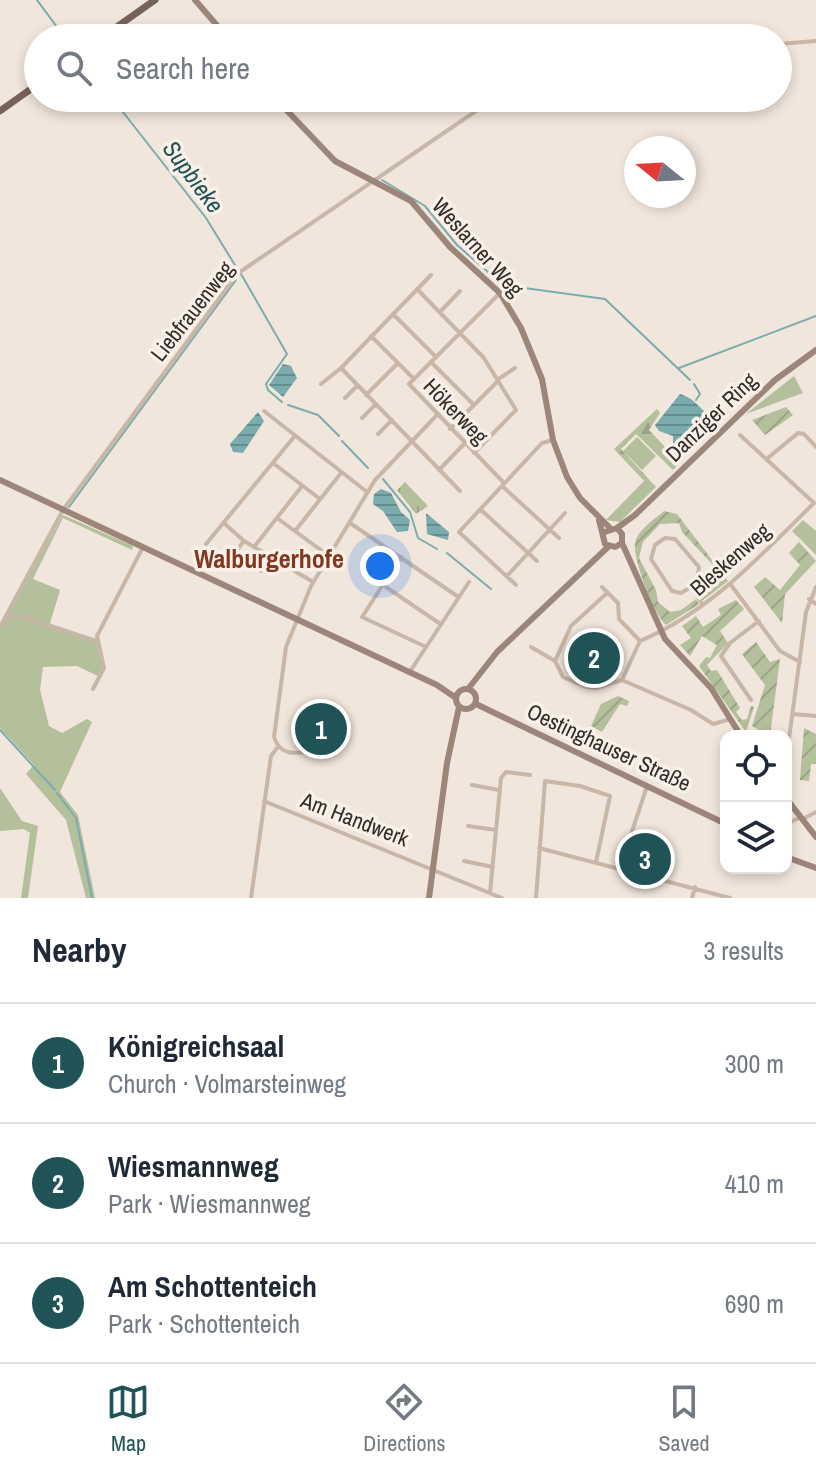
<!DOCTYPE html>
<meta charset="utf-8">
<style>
:root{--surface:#fff;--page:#f2f2f3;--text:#1f2937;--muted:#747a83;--line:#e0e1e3;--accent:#1f5355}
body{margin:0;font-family:"Archivo Narrow",sans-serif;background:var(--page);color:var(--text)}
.controls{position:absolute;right:24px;bottom:24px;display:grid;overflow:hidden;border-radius:16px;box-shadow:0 4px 12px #0003}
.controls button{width:72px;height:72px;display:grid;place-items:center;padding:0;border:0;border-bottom:2px solid var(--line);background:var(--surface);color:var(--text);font:40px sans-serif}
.compass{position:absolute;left:624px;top:136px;width:72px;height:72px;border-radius:50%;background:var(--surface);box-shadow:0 4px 12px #0003;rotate:288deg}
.you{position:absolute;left:380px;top:566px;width:28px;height:28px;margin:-20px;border:6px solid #fff;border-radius:50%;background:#1a73e8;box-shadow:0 0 0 12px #1a73e833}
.badge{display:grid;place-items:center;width:52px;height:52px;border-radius:50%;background:var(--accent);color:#fff;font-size:26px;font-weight:700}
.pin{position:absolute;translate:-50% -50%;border:4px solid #fff;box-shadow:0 2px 8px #0006}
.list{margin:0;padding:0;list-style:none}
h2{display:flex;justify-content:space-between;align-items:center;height:104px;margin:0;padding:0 32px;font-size:34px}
h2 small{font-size:26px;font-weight:400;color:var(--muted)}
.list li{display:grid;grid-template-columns:52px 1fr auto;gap:24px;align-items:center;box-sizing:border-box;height:120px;padding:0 32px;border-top:2px solid var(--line)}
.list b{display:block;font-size:30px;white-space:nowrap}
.list p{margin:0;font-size:26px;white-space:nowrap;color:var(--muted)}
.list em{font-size:26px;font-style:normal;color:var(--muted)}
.icon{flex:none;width:44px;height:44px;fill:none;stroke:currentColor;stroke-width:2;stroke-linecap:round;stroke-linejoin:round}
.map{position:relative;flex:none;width:816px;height:898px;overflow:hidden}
.search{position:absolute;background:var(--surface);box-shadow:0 4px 12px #0003;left:24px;right:24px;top:24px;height:88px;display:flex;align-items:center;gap:20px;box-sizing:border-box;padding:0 28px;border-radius:44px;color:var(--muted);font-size:30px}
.sheet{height:464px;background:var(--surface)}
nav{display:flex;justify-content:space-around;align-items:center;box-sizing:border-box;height:112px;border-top:2px solid var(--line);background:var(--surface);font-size:22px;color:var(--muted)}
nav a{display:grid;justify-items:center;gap:4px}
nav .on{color:var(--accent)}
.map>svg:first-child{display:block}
.grass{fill:#b4bf9b}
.forest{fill:url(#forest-firs)}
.park{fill:url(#park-tufts)}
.garden{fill:url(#garden-furrows)}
.water{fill:url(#water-rules)}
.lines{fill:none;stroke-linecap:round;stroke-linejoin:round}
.stream{stroke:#7bacad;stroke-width:2}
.street{stroke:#c8b6a7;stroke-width:4}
.secondary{stroke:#9c8579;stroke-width:6}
.primary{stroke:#776259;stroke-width:7}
.labels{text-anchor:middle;stroke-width:7;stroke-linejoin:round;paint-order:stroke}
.street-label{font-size:22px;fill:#352b28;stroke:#f9f0e7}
.water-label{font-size:24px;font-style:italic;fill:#1f5355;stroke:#f9f0e7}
.quarter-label{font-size:26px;font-weight:bold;fill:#813823;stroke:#f9f0e7}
</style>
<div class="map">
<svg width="816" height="898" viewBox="0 0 816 898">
<defs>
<pattern id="forest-firs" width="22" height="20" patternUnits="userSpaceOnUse" patternTransform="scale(2)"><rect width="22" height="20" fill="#b4bf9b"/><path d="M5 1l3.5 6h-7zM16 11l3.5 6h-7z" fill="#9ba486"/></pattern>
<pattern id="park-tufts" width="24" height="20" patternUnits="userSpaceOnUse" patternTransform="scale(2)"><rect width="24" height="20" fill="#b4bf9b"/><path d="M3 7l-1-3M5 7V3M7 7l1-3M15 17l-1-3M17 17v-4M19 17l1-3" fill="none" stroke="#9ba486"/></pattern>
<pattern id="garden-furrows" width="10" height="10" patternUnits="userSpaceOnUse" patternTransform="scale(2)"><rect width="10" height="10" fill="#b4bf9b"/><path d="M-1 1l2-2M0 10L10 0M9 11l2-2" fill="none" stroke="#9ba486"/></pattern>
<pattern id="water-rules" width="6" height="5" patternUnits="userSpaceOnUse" patternTransform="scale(2)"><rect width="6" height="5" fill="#7bacad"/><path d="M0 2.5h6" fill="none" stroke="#668c8d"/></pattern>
</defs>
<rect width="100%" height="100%" fill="#f1e6db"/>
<path class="grass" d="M794,376L803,393L746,414Z
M637,437L656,456L642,470L623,451Z
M63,515L133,546L132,550L63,518L33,579L60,590L49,627L96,642L103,662L100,677L77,666L43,667L40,690L49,726L62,733L87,719L92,722L60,792L78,815L95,898H86L66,820L26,774L34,765L0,728V629Z
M803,520L816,531V555L792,531Z
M0,788L22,821L38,826L28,898H21L30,833L24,829L0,831Z"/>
<path class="forest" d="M657,409L660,413L649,430L680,463L673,470L636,434L621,449L656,487L620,522L606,520L644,481L614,449Z"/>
<path class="park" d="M405,482L428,506L416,514L397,490Z
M586,643L611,653L605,668L598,671L578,663Z
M635,842L666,849L649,873L629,868Z"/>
<path class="garden" d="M786,407L793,415L765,435L752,420Z
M664,511L677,514L728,581L702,601L695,589L701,593L708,587L712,564L682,532L679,523L660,524L643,542L639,558L656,590L658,602L670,612L681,610L696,599L699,604L666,625C654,614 633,560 635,544C636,531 655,519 664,511Z
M799,542L816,561L785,594L782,623L754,587L765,577L780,590L800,565L789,553Z
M736,600L744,609L720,631L728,643L707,665L711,671L717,670L740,708L736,712L742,720L747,719L751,706L754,707L746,732L699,666L706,657L710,658L717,645L702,636L690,656L680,645L691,638L682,626L696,616L703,627L721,615L718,609Z
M756,642L770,662L780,659L770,736L752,726L765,685L742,654Z
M618,696L629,701L627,706L620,704L602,732L591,726L601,704Z
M804,728L816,734V764H811L809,781L800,780Z"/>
<path class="water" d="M283,364L291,366L297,378L283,397L269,385Z
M680,394C697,399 699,410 714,418L708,434L682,454L673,452V436L659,431L655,425Z
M258,412L264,421L243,453L233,452L230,444Z
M381,489L391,493L401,512L410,520L408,531L397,532L383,511L373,504L374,494Z
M426,513L449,532L448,540L427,534Z"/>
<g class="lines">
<path class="stream" d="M37,0L65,38
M111,98L115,103
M119,107L206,218L238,270
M382,180L425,206L457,245L503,285L605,299L690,380
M241,274L287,354L266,384L268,390L282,402
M679,368L816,316
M694,384L700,394L696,400
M288,405L318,415L339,436
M342,441L368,468
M383,479L410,512L418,538L437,549
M69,507L236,280
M447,553L491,589
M0,730L55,790
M57,793L76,818L92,898"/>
<path class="street" d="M778,44L816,41
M431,275L341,368L460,491
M418,290L484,358L516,410L474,453
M500,293L409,384L504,483
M440,312L460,291
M393,314L436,357
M371,336L414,379
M431,362L474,405
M497,380L515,368
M321,384L341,368
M366,395L398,363
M345,398L357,386
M264,411L367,492
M362,418L376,404
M450,429L498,381
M378,434L392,420
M740,435L814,503
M769,457L798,433L804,434L816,447
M273,463L320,499
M439,470L465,443
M502,486L559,538
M480,509L537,561
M277,518L329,556
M350,523L457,596
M225,524L244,541L313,582
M295,531L341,473
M206,544L294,437
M254,547L302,486
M401,557L362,617L424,646
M228,562L244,541
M261,571L270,556
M507,576L565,513
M383,585L439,623
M516,585L459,532L542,443L553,440
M731,585L780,651L800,662
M602,587L618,603L619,619L640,641
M691,587L681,593L672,591L651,559L655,545L665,538L675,539L699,567L697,580L691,587L703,605
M809,599L816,604
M7,616L24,617L96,641
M0,627L63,510L237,274L495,98
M531,647L555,661L563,677L586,687L596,688L622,680L691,710L713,724L731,719
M555,661L571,626L607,593
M409,673L469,582
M622,680L640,641C711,611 760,556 814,503
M93,689L104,668L97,636L143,547
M751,700L721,656L730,643L759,621
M793,714L816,716
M312,751C295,754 280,756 274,737L286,647L311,586L375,480L436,416
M786,761L806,612L816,587
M472,785L499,790
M264,801L502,898
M803,819L816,812
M786,824L797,819
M468,826L496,830
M539,848L730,898
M464,861L493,867
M620,868L647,786
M490,893L501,778L506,772L530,775
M251,898L271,756L277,748
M536,898L545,781L580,786L610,796L596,862
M692,898L695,887"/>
<path class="secondary" d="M195,0L228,38
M275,98L335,161L411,201L450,247L500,293L521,328L542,379L553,440L567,477L580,498L610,528
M0,480L437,685L456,698
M599,520L605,544L615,547L622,543V534L617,528L605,532
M617,528L635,515L775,380L816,350
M622,543L653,612
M652,610L665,639L711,688L741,736
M456 699a10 10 0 1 1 20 0a10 10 0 1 1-20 0Z
M468,689L497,652L608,547
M476,704L726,824
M786,798L816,837
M786,857L816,868
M429,898L447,763L459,707"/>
<path class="primary" d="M101,38L155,0
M0,111L38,84"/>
</g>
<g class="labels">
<g class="street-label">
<text transform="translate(478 247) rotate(48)" y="8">Weslarner Weg</text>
<text transform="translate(192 311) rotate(-52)" y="8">Liebfrauenweg</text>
<text transform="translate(456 411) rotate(46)" y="8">Hökerweg</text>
<text transform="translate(711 417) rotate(-44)" y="8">Danziger Ring</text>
<text transform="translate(730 559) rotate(-41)" y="8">Bleskenweg</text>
<text transform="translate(609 747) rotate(25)" y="8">Oestinghauser Straße</text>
<text transform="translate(355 819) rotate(21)" y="8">Am Handwerk</text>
</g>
<g class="water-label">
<text transform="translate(193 177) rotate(53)" y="8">Supbieke</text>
</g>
<g class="quarter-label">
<text x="269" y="568">Walburgerhofe</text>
</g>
</g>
</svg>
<div class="controls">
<button><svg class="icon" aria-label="locate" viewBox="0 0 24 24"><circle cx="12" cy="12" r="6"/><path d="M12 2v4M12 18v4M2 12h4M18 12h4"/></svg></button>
<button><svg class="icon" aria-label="layers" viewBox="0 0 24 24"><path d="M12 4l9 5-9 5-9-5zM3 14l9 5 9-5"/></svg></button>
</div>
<svg class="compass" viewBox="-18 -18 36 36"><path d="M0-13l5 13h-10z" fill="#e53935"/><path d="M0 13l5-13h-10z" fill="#747a83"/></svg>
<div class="you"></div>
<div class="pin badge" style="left:321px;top:729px">1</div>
<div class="pin badge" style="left:594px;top:658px">2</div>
<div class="pin badge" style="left:645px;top:859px">3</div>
<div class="search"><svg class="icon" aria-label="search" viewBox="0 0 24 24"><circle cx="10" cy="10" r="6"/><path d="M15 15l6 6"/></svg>Search here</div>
</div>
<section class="sheet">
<h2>Nearby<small>3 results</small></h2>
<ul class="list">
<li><span class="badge">1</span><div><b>Königreichsaal</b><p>Church · Volmarsteinweg</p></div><em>300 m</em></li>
<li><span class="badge">2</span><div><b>Wiesmannweg</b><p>Park · Wiesmannweg</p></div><em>410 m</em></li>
<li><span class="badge">3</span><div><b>Am Schottenteich</b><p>Park · Schottenteich</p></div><em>690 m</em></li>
</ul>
</section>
<nav>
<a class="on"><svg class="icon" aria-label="map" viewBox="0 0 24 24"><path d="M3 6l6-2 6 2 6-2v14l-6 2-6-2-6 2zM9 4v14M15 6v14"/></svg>Map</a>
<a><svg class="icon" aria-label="directions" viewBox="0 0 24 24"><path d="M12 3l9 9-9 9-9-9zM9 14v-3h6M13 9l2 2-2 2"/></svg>Directions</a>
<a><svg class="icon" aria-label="saved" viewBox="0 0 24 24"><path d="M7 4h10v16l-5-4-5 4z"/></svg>Saved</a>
</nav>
